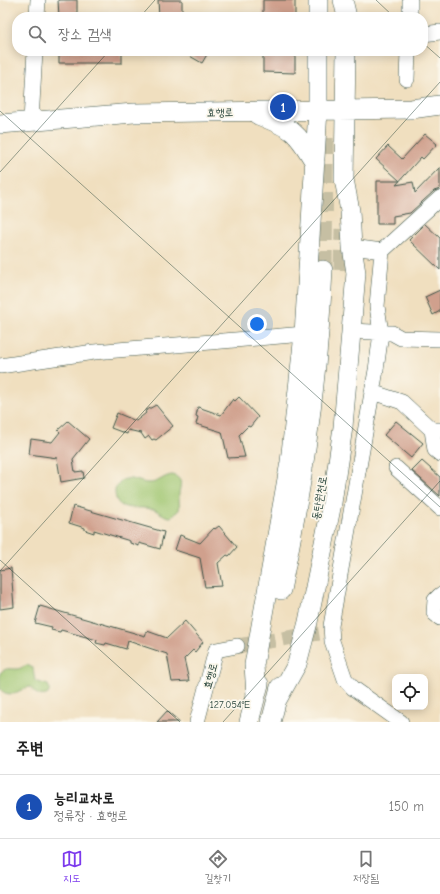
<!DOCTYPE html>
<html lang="ko">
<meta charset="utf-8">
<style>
:root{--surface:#fff;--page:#f6f6f6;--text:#222;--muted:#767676;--line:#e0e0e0;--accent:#7c3aed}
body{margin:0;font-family:"Comic Neue","Poor Story",sans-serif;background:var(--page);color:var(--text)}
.controls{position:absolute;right:12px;bottom:12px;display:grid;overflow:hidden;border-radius:8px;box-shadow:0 2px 10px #0003}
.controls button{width:36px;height:36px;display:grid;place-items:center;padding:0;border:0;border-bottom:1px solid var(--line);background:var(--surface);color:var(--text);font:20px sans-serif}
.you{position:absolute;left:257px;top:324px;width:14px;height:14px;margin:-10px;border:3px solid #fff;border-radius:50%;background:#1a73e8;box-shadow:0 0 0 6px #1a73e833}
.badge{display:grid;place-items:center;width:26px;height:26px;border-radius:50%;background:var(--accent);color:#fff;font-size:13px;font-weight:700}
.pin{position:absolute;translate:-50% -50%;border:2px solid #fff;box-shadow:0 1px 4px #0006}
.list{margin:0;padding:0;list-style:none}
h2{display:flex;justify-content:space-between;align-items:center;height:52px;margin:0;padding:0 16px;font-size:17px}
h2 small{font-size:13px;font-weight:400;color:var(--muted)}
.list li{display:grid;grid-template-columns:26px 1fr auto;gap:12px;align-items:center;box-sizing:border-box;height:64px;padding:0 16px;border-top:1px solid var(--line)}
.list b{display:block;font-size:15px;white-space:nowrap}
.list p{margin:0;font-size:13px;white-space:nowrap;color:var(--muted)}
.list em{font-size:13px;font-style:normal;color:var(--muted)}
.icon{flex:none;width:22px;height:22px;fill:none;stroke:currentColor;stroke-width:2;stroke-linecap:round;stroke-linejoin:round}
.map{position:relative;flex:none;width:440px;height:722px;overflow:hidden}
.search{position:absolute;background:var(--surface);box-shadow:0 2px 10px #0003;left:12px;right:12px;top:12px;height:44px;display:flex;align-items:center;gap:10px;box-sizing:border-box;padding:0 14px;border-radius:16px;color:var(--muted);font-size:15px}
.sheet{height:116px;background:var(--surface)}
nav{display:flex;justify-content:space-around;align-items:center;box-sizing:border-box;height:56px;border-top:1px solid var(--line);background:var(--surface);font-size:11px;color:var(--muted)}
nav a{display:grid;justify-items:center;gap:2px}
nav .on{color:var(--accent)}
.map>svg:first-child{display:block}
.green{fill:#a0c671;stroke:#608252}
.building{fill:#d0a08d}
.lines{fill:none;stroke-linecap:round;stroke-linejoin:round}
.minor-tunnel{stroke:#c6bfa3;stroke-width:15;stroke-dasharray:15 8;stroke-linecap:butt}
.major-tunnel{stroke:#c6bfa3;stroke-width:19;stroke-dasharray:19 10;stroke-linecap:butt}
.minor-casing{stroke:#3e5549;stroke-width:16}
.major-casing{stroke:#3e5549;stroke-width:20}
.minor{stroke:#fff;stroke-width:15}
.major{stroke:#fff;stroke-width:19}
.ticks{fill:none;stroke:#1f3d34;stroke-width:1;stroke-opacity:0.45}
.labels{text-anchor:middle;stroke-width:3.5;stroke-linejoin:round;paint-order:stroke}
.street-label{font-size:11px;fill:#1f3d34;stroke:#fbf7ec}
.ticks-label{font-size:10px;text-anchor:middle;fill:#1f3d34;stroke:#fbf7ec;stroke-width:3.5;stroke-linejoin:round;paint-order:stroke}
</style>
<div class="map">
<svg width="440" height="722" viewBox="0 0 440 722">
<rect width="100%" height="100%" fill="#fbf7ec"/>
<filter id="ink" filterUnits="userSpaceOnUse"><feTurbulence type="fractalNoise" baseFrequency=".025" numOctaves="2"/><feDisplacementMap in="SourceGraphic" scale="8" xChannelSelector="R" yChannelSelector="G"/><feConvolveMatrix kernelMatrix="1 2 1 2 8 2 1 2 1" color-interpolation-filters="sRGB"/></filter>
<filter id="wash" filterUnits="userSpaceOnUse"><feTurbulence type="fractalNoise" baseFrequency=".012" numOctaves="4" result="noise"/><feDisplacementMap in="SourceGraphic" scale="16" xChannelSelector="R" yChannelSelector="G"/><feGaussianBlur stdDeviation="0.9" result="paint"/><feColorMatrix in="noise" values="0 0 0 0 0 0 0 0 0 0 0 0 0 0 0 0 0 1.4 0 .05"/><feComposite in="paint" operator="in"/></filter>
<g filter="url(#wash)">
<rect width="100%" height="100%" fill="#f0dfbf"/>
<path class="green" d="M173,475C186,480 178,488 179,497C179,502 180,505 179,510L171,517C163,517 159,510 151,509C136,505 114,515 115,489L122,480C133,476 139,483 149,483C159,483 164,475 173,475Z
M27,665L33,668L35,681L48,685L50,689L48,694C42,698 34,694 31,687C21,687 11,701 0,689V673C6,667 10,669 17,669C20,669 24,666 27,665Z"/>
<g id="blocks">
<path class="building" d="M58,0H77V17H59Z
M158,0H182V17H159Z
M263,0H295V17H263Z
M59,51H122V63H59Z
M181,51H209L202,63Z
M263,51H295V73L263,72Z
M425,134L437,144L423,159L421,157L396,185L413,182L415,193L440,167V189L434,191L410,213L393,216V224H377V181H400L376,159L388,146L402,159Z
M425,224L440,238V270L409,240Z
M440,290V311L433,315L425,297Z
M239,397L258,417L250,427L248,426L239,435L245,457L228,458L222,432L196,424L198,417L196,416L198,407L221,415L233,399L235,401Z
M156,405L173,426L156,440L154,439L152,440L149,436L145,439L141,433L128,430L127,434L111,428L117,413L136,421L146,413L145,411Z
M68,421L89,439L73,459L75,472L83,471L84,478L61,482L57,458L29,454L31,439L52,442L60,432L58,430Z
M396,421L423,443L411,458L384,435Z
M422,461L440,477V496L412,471Z
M73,506L164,532L160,549L139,543V546L130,543V541L94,530V533L85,530V528L69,523Z
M219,526L237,547L229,556L227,555L218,563L222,586L205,587L200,558L175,550L180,535L200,543L214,528L215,529Z
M11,568L14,607L0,609V570Z
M40,606L145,636L147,631L167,638L185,621L203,642L195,652L193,650L184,659L189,681L172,682L167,654L128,641L126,649L106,643L105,645L96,643L97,640L61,630L60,632L51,630L52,627L35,623Z
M167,711L180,722H157Z"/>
</g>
</g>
<g filter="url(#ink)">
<use href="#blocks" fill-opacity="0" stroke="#3e5549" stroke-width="1"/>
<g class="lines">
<path class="minor-tunnel" d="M237,646L319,633"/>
<path class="major-tunnel" d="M323,270L324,138
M343,270L344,229"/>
<defs>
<path id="minor" d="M37,17L38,0
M410,17V0
M423,34L440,32
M407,79L408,51
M31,121L35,51
M352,247L382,251L377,306L381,333L376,370L331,626L332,641L345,679L353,688L401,722
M382,251L440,198
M352,331L392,333L401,338L440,339
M0,366L94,352L304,334
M372,392L402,402L432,430
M440,430H432L435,450L440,454
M396,468L440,508
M440,595L435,600L434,613L440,618
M197,722L216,650L237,646"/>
<path id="major" d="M318,0V17
M343,0L347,17
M258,115C293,129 296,130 315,163
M0,124L134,113L411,109L440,105
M281,590C303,485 318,378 323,270
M256,696L254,665L290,462L304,334L318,110V51
M277,700L297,664L308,622L332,503L343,427L356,273L352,247L350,211L344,179L346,51
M249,722L259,684
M271,722L280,687"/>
</defs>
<use href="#minor" class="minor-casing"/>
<use href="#major" class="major-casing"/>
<use href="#minor" class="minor"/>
<use href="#major" class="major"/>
</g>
</g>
<path class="ticks" d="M376,0L394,17M140,17L155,0M423,43L440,58M0,111L440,507M0,172L109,51M0,560L180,722M0,571L440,82M223,722L440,481"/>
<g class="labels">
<g class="street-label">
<text transform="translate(220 112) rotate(-1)" y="4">효행로</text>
<text transform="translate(319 498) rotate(-80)" y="4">동탄원천로</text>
<text transform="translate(210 676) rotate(-75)" y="4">효행로</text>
</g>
</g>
<g class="ticks-label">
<text x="230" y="708">127.054°E</text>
</g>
</svg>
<div class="controls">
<button><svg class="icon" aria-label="locate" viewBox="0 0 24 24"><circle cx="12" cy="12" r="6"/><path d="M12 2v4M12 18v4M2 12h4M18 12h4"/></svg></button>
</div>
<div class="you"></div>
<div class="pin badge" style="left:283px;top:107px;background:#1a4fb4">1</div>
<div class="search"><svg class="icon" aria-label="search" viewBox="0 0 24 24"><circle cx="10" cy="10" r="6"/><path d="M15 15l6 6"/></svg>장소 검색</div>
</div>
<section class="sheet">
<h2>주변<small></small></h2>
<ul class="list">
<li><span class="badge" style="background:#1a4fb4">1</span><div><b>능리교차로</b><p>정류장 · 효행로</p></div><em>150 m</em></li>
</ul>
</section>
<nav>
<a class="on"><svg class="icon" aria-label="map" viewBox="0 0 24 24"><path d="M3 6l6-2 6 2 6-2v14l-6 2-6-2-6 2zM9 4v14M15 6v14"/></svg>지도</a>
<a><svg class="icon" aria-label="directions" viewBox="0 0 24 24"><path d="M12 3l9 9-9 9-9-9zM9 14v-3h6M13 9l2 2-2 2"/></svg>길찾기</a>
<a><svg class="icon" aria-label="saved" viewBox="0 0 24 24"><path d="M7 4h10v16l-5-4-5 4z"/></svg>저장됨</a>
</nav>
